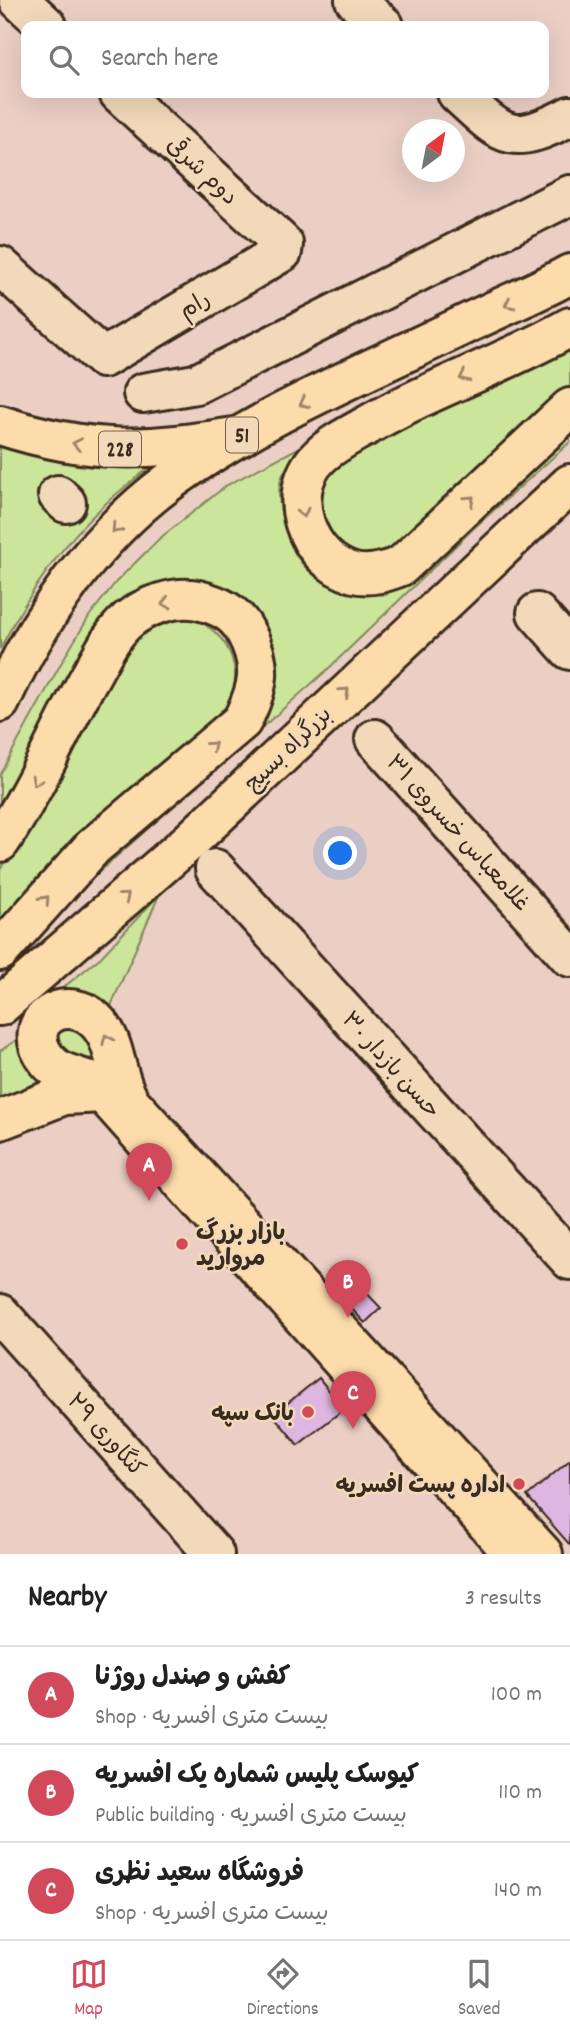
<!DOCTYPE html>
<meta charset="utf-8">
<style>
:root{--surface:#fff;--page:#f6f6f6;--text:#202124;--muted:#757577;--line:#e0e0e0;--accent:#d1495b}
body{margin:0;font-family:Dekko,"Playpen Sans Arabic",sans-serif;background:var(--page);color:var(--text)}
.compass{position:absolute;left:402px;top:119px;width:63px;height:63px;border-radius:50%;background:var(--surface);box-shadow:0 7px 28px #0002;rotate:32deg}
.you{position:absolute;left:341px;top:854px;width:24px;height:24px;margin:-18px;border:5px solid #fff;border-radius:50%;background:#1a73e8;box-shadow:0 0 0 10px #1a73e833}
.badge{display:grid;place-items:center;width:46px;height:46px;border-radius:50%;background:var(--accent);color:#fff;font-size:23px;font-weight:700}
.pin{position:absolute;translate:-50% -58px;filter:drop-shadow(0 2px 4px #0008)}
.pin::after{content:'';position:absolute;top:37px;width:24px;height:21px;background:inherit;clip-path:polygon(0 0,100% 0,50% 100%)}
.list{margin:0;padding:0;list-style:none}
h2{display:flex;justify-content:space-between;align-items:center;height:91px;margin:0;padding:0 28px;font-size:30px}
h2 small{font-size:23px;font-weight:400;color:var(--muted)}
.list li{display:grid;grid-template-columns:46px 1fr auto;gap:21px;align-items:center;box-sizing:border-box;height:98px;padding:0 28px;border-top:2px solid var(--line)}
.list b{display:block;font-size:26px;white-space:nowrap}
.list p{margin:0;font-size:23px;white-space:nowrap;color:var(--muted)}
.list em{font-size:23px;font-style:normal;color:var(--muted)}
.icon{flex:none;width:38px;height:38px;fill:none;stroke:currentColor;stroke-width:2;stroke-linecap:round;stroke-linejoin:round}
.map{position:relative;flex:none;width:570px;height:1554px;overflow:hidden}
.search{position:absolute;background:var(--surface);box-shadow:0 7px 28px #0002;left:21px;right:21px;top:21px;height:77px;display:flex;align-items:center;gap:18px;box-sizing:border-box;padding:0 24px;border-radius:14px;color:var(--muted);font-size:26px}
.sheet{height:385px;background:var(--surface)}
nav{display:flex;justify-content:space-around;align-items:center;box-sizing:border-box;height:98px;border-top:2px solid var(--line);background:var(--surface);font-size:19px;color:var(--muted)}
nav a{display:grid;justify-items:center;gap:4px}
nav .on{color:var(--accent)}
.map>svg:first-child{display:block}
.green{fill:#cbe59b;stroke:#83885c;stroke-width:2}
.building{fill:#ddb7e1;stroke:#3b2a1e;stroke-width:2}
.lines{fill:none;stroke-linecap:round;stroke-linejoin:round}
.minor-casing{stroke:#3b2a1e;stroke-width:44}
.major-casing{stroke:#3b2a1e;stroke-width:44}
.highway-casing{stroke:#3b2a1e;stroke-width:44}
.minor{stroke:#f1d9b9;stroke-width:38}
.major{stroke:#fddcac;stroke-width:38}
.highway{stroke:#fddcac;stroke-width:38}
.oneway{stroke:#9c8365}
.poi-dot{fill:#d1495b;stroke:#f1d9b9;stroke-width:2.5}
.labels{text-anchor:middle;stroke-width:5;stroke-linejoin:round;paint-order:stroke}
.shield{fill:#f1d9b9;stroke:#725e4c;stroke-width:2}
.shield-label{font-size:21px;font-weight:bold;fill:#3b2a1e}
.street-label{font-size:23px;fill:#3b2a1e;stroke:#f1d9b9}
.poi-label{font-size:23px;font-weight:bold;fill:#3b2a1e;stroke:#f1d9b9;text-anchor:end}
</style>
<div class="map">
<svg width="570" height="1554" viewBox="0 0 570 1554">
<rect width="100%" height="100%" fill="#ebcfc5"/>
<filter id="ink" filterUnits="userSpaceOnUse"><feTurbulence type="fractalNoise" baseFrequency=".0143" numOctaves="2"/><feDisplacementMap in="SourceGraphic" scale="14" xChannelSelector="R" yChannelSelector="G"/><feConvolveMatrix kernelMatrix="1 2 1 2 8 2 1 2 1" color-interpolation-filters="sRGB"/></filter>
<g filter="url(#ink)">
<path class="green" d="M570,338V387L390,555C343,557 336,547 314,507L331,462Z
M339,427C322,439 294,453 284,472C276,487 279,505 283,520C295,578 332,592 386,595L570,429V442L473,529L327,670L37,927L119,839L252,726L232,594C191,574 156,573 121,605L0,810V774L64,658L90,615L116,582L159,539L227,485Z
M0,443L161,458C142,474 121,489 103,506C61,545 26,598 0,649Z
M191,617C232,635 248,675 223,714L0,935V870L139,625Z
M159,895L104,1022L37,1009L101,957Z
M84,1024L94,1056L76,1067L53,1036L57,1030Z
M19,1038L31,1071L67,1083L0,1109V1051Z"/>
<path class="building" d="M360,1286L381,1308L365,1323L344,1301Z
M319,1378L344,1409L298,1445L273,1415Z
M570,1460V1545L527,1496Z"/>
<g class="lines">
<defs>
<path id="minor" d="M19,0L47,26
M355,0L384,26
M457,93C504,136 509,148 570,116
M0,266L103,358L282,252L283,244L279,240L119,93
M143,393L196,384L570,195
M58,495L66,503
M537,613L570,650
M375,739L570,957
M215,869L570,1260
M0,1314L214,1554"/>
<path id="major" d="M0,425C93,455 147,451 241,436
M514,1554L103,1093C98,1089 92,1083 86,1080C72,1075 58,1073 48,1061C15,1021 68,990 98,1023C117,1043 114,1076 130,1102L543,1554"/>
<path id="highway" d="M570,327C505,364 433,387 368,425C352,434 332,444 319,457C283,492 306,561 354,573C370,577 386,572 401,566L570,408
M0,702C38,618 95,536 170,481C261,415 369,371 470,322C503,306 538,292 570,274
M0,842C36,789 60,729 92,673C102,655 112,634 128,620C145,606 176,595 198,600C218,605 235,612 245,631C264,666 259,687 242,721L93,847L0,951
M0,1006L190,841L570,484
M0,1120L64,1095L103,1093"/>
</defs>
<use href="#minor" class="minor-casing"/>
<use href="#major" class="major-casing"/>
<use href="#highway" class="highway-casing"/>
<use href="#minor" class="minor"/>
<use href="#major" class="major"/>
<use href="#highway" class="highway"/>
</g>
<defs><path id="oneway-chevron" d="M-2-3.5L2.5 0L-2 3.5" fill="none" stroke-width="1.6" stroke-linecap="round" stroke-linejoin="round" transform="scale(1.75)"/></defs>
<g class="oneway">
<use href="#oneway-chevron" transform="translate(509 304) rotate(154)"/>
<use href="#oneway-chevron" transform="translate(464 377) rotate(154)"/>
<use href="#oneway-chevron" transform="translate(304 403) rotate(153)"/>
<use href="#oneway-chevron" transform="translate(77 444) rotate(-169)"/>
<use href="#oneway-chevron" transform="translate(470 500) rotate(-43)"/>
<use href="#oneway-chevron" transform="translate(303 513) rotate(76)"/>
<use href="#oneway-chevron" transform="translate(116 529) rotate(133)"/>
<use href="#oneway-chevron" transform="translate(166 603) rotate(164)"/>
<use href="#oneway-chevron" transform="translate(345 692) rotate(-43)"/>
<use href="#oneway-chevron" transform="translate(212 746) rotate(-40)"/>
<use href="#oneway-chevron" transform="translate(36 781) rotate(116)"/>
<use href="#oneway-chevron" transform="translate(125 897) rotate(-41)"/>
<use href="#oneway-chevron" transform="translate(45 900) rotate(-48)"/>
<use href="#oneway-chevron" transform="translate(107 1039) rotate(-114)"/>
</g>
</g>
<g class="poi-dot">
<circle cx="182" cy="1244" r="7"/>
<circle cx="308" cy="1412" r="7"/>
<circle cx="519" cy="1484" r="7"/>
</g>
<g class="labels">
<g class="shield">
<rect x="226" y="417.5" width="32" height="35" rx="5"/>
<rect x="99" y="431.5" width="42" height="35" rx="5"/>
</g>
<g class="shield-label">
<text x="242" y="442">51</text>
<text x="120" y="456">228</text>
</g>
<g class="street-label">
<text transform="translate(203 170) rotate(43)" y="8">دوم شرقی</text>
<text transform="translate(194 304) rotate(-31)" y="8">رام</text>
<text transform="translate(287 748) rotate(-44)" y="8">بزرگراه بسیج</text>
<text transform="translate(459 832) rotate(48)" y="8">غلامعباس خسروی ۳۱</text>
<text transform="translate(392 1064) rotate(48)" y="8">حسن بازدار ۳۰</text>
<text transform="translate(107 1434) rotate(48)" y="8">کنگاوری ۲۹</text>
</g>
<g class="poi-label">
<text x="196" y="1239" text-anchor="start">بازار بزرگ<tspan x="196" dy="26">مروارید</tspan></text>
<text x="294" y="1420">بانک سپه</text>
<text x="505" y="1492">اداره پست افسریه</text>
</g>
</g>
</svg>
<svg class="compass" viewBox="-18 -18 36 36"><path d="M0-13l5 13h-10z" fill="#e53935"/><path d="M0 13l5-13h-10z" fill="#757577"/></svg>
<div class="you"></div>
<div class="pin badge" style="left:149px;top:1201px">A</div>
<div class="pin badge" style="left:348px;top:1318px">B</div>
<div class="pin badge" style="left:353px;top:1429px">C</div>
<div class="search"><svg class="icon" aria-label="search" viewBox="0 0 24 24"><circle cx="10" cy="10" r="6"/><path d="M15 15l6 6"/></svg>Search here</div>
</div>
<section class="sheet">
<h2>Nearby<small>3 results</small></h2>
<ul class="list">
<li><span class="badge">A</span><div><b>کفش و صندل روژنا</b><p>Shop · بیست متری افسریه</p></div><em>100 m</em></li>
<li><span class="badge">B</span><div><b>کیوسک پلیس شماره یک افسریه</b><p>Public building · بیست متری افسریه</p></div><em>110 m</em></li>
<li><span class="badge">C</span><div><b>فروشگاه سعید نظری</b><p>Shop · بیست متری افسریه</p></div><em>140 m</em></li>
</ul>
</section>
<nav>
<a class="on"><svg class="icon" aria-label="map" viewBox="0 0 24 24"><path d="M3 6l6-2 6 2 6-2v14l-6 2-6-2-6 2zM9 4v14M15 6v14"/></svg>Map</a>
<a><svg class="icon" aria-label="directions" viewBox="0 0 24 24"><path d="M12 3l9 9-9 9-9-9zM9 14v-3h6M13 9l2 2-2 2"/></svg>Directions</a>
<a><svg class="icon" aria-label="saved" viewBox="0 0 24 24"><path d="M7 4h10v16l-5-4-5 4z"/></svg>Saved</a>
</nav>
